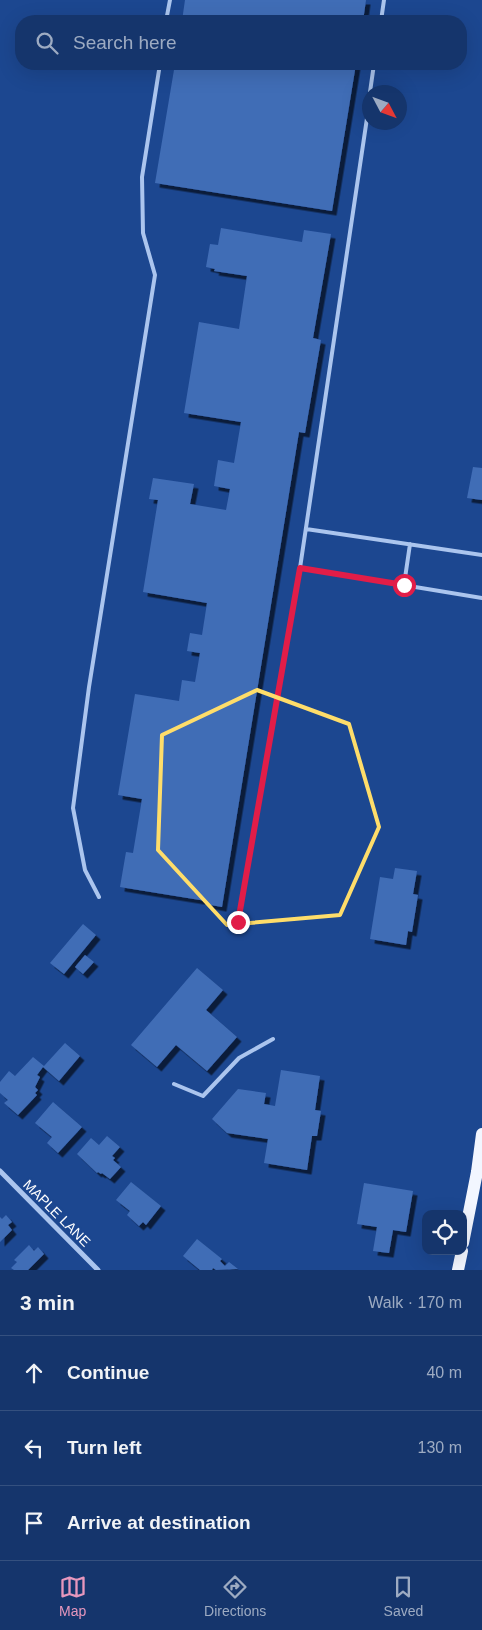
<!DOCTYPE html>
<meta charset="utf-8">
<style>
:root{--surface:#15356c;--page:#1e3d72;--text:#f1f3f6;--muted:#9dabc2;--line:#34507f;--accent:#e797bd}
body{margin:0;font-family:Helvetica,sans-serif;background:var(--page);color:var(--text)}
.controls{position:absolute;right:15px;bottom:15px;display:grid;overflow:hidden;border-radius:10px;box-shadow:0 5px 20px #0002}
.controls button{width:45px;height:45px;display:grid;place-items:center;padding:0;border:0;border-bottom:1px solid var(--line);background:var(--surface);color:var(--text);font:25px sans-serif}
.compass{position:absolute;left:362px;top:85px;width:45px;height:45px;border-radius:50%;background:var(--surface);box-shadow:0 5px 20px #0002;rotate:131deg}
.stop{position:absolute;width:15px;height:15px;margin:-11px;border:4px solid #e11d48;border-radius:50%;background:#fff}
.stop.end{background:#e11d48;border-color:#fff;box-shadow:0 1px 5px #0008}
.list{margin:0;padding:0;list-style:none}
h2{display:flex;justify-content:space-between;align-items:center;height:65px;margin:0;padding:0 20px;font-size:21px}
h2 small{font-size:16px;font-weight:400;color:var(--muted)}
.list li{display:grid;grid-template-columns:32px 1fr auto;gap:15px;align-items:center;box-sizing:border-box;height:75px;padding:0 20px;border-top:1px solid var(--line)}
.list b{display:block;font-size:19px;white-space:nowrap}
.list em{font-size:16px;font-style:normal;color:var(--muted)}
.icon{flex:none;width:28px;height:28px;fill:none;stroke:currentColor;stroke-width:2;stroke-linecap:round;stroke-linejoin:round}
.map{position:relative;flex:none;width:482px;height:1270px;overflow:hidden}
.search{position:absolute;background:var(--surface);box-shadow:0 5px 20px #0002;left:15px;right:15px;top:15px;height:55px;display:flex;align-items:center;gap:12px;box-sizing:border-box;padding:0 18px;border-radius:20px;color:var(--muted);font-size:19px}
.sheet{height:290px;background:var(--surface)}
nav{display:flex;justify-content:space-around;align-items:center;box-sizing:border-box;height:70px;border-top:1px solid var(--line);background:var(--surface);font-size:14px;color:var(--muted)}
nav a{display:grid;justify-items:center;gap:2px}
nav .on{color:var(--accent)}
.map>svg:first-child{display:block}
.building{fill:#416db6;filter:url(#shadow)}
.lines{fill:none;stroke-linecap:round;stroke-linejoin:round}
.lane{stroke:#abc5ee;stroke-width:4}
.street{stroke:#abc5ee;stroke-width:5}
.primary{stroke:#f2f6ff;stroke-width:12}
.route{stroke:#e11d48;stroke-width:6}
.marked{fill:none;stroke:#fedd6a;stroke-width:4;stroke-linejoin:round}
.labels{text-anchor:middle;stroke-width:4;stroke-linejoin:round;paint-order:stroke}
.street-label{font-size:14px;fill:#fff;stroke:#1c4790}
</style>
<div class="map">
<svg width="482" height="1270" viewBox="0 0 482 1270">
<defs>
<filter id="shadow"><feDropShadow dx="4.5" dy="4.5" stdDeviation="0" flood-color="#0009"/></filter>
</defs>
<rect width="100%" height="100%" fill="#1c4790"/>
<path class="building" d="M185,0H366L363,21H182Z
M175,64H356L332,211L155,183Z
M221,228L302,242L304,230L331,234L313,338L321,340L305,433L299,432L222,907L205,904L206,901L120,887L126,852L133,853L142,799L118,795L135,694L179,701L182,680L195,682L200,653L187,651L190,633L202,635L207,603L143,592L158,500L149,499L153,478L194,484L190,504L226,510L230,489L214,486L218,460L234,463L241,422L184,413L199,322L239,329L247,276L214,271L215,269L206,267L210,244L218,245Z
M473,467L482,468V500L467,498Z
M395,868L417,871L413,894L418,895L412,932L408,931L406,945L370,939L380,877L393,879Z
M83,924L96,935L64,974L50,963Z
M85,955L94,962L83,974L75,967Z
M197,968L223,990L206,1010L237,1037L207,1071L176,1045L157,1067L131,1045Z
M65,1043L80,1056L59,1081L43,1067L37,1075L40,1077L35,1087L38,1090L35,1093L37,1095L18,1115L4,1103L8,1100L0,1093V1082L9,1071L15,1076L33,1057L44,1066Z
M281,1070L320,1076L315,1110L321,1111L317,1136H312L307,1170L264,1163L268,1139L227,1133L212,1119L238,1089L266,1093L264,1104L275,1106Z
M53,1102L82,1127L58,1153L47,1143L52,1137L35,1123Z
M107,1136L120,1147L112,1156L115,1158L113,1160L121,1167L110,1179L102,1173L101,1174L98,1172L97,1173L77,1154L91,1138L99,1145Z
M131,1182L161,1206L146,1225L143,1222L139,1226L127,1215L130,1211L116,1200Z
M364,1183L413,1191L406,1232L393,1230L389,1253L373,1251L377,1227L357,1224Z
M6,1215L12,1222L8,1225L12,1230L0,1242V1217L2,1219Z
M197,1239L222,1259L220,1261L225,1266L229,1262L238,1269L216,1270L213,1268L212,1270H200L183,1256Z
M29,1245L34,1251L38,1247L44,1254L28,1270H14L11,1268L17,1262L14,1260Z"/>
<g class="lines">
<path class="lane" d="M166,21L170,0
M381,21L384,0
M370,92L374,64
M370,98L300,568L482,598
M306,529L482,555
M404,585L410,544
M99,897L85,870L73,808L89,687L155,275L143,233L142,177L160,64
M238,922L300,568
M174,1084L203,1096L239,1058L273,1039"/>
<path class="street" d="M0,1171L98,1270"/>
<path class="primary" d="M463,1243L477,1172L482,1134
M458,1270L462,1251"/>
</g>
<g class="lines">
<path class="route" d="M238,922L300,568L404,585"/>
</g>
<path class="marked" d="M257,690L349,724L379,827L340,915L227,925L158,850L162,735Z"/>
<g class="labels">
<g class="street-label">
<text transform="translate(57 1213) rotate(45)" y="5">MAPLE LANE</text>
</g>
</g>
</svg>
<div class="controls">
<button><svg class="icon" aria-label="locate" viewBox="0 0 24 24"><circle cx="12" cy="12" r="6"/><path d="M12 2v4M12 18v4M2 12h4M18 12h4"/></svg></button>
</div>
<svg class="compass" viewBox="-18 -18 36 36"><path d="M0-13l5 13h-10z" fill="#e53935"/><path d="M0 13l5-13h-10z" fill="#9dabc2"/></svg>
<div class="stop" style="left:404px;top:585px"></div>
<div class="stop end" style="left:238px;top:922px"></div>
<div class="search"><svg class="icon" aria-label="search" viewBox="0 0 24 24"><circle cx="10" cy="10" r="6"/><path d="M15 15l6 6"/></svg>Search here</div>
</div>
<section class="sheet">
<h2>3 min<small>Walk · 170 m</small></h2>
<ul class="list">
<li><svg class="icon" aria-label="ahead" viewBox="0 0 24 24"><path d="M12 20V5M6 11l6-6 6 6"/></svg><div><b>Continue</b></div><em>40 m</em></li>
<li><svg class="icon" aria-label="left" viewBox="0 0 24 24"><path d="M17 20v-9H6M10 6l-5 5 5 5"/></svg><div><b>Turn left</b></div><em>130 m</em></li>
<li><svg class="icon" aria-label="arrive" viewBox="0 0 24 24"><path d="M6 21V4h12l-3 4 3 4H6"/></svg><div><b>Arrive at destination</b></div></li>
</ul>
</section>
<nav>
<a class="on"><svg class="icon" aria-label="map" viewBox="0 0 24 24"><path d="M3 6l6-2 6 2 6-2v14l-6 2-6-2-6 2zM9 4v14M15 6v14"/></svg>Map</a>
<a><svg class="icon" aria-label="directions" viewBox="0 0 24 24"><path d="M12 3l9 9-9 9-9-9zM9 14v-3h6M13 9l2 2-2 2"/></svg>Directions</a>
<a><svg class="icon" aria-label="saved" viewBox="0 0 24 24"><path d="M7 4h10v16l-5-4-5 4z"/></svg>Saved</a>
</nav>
